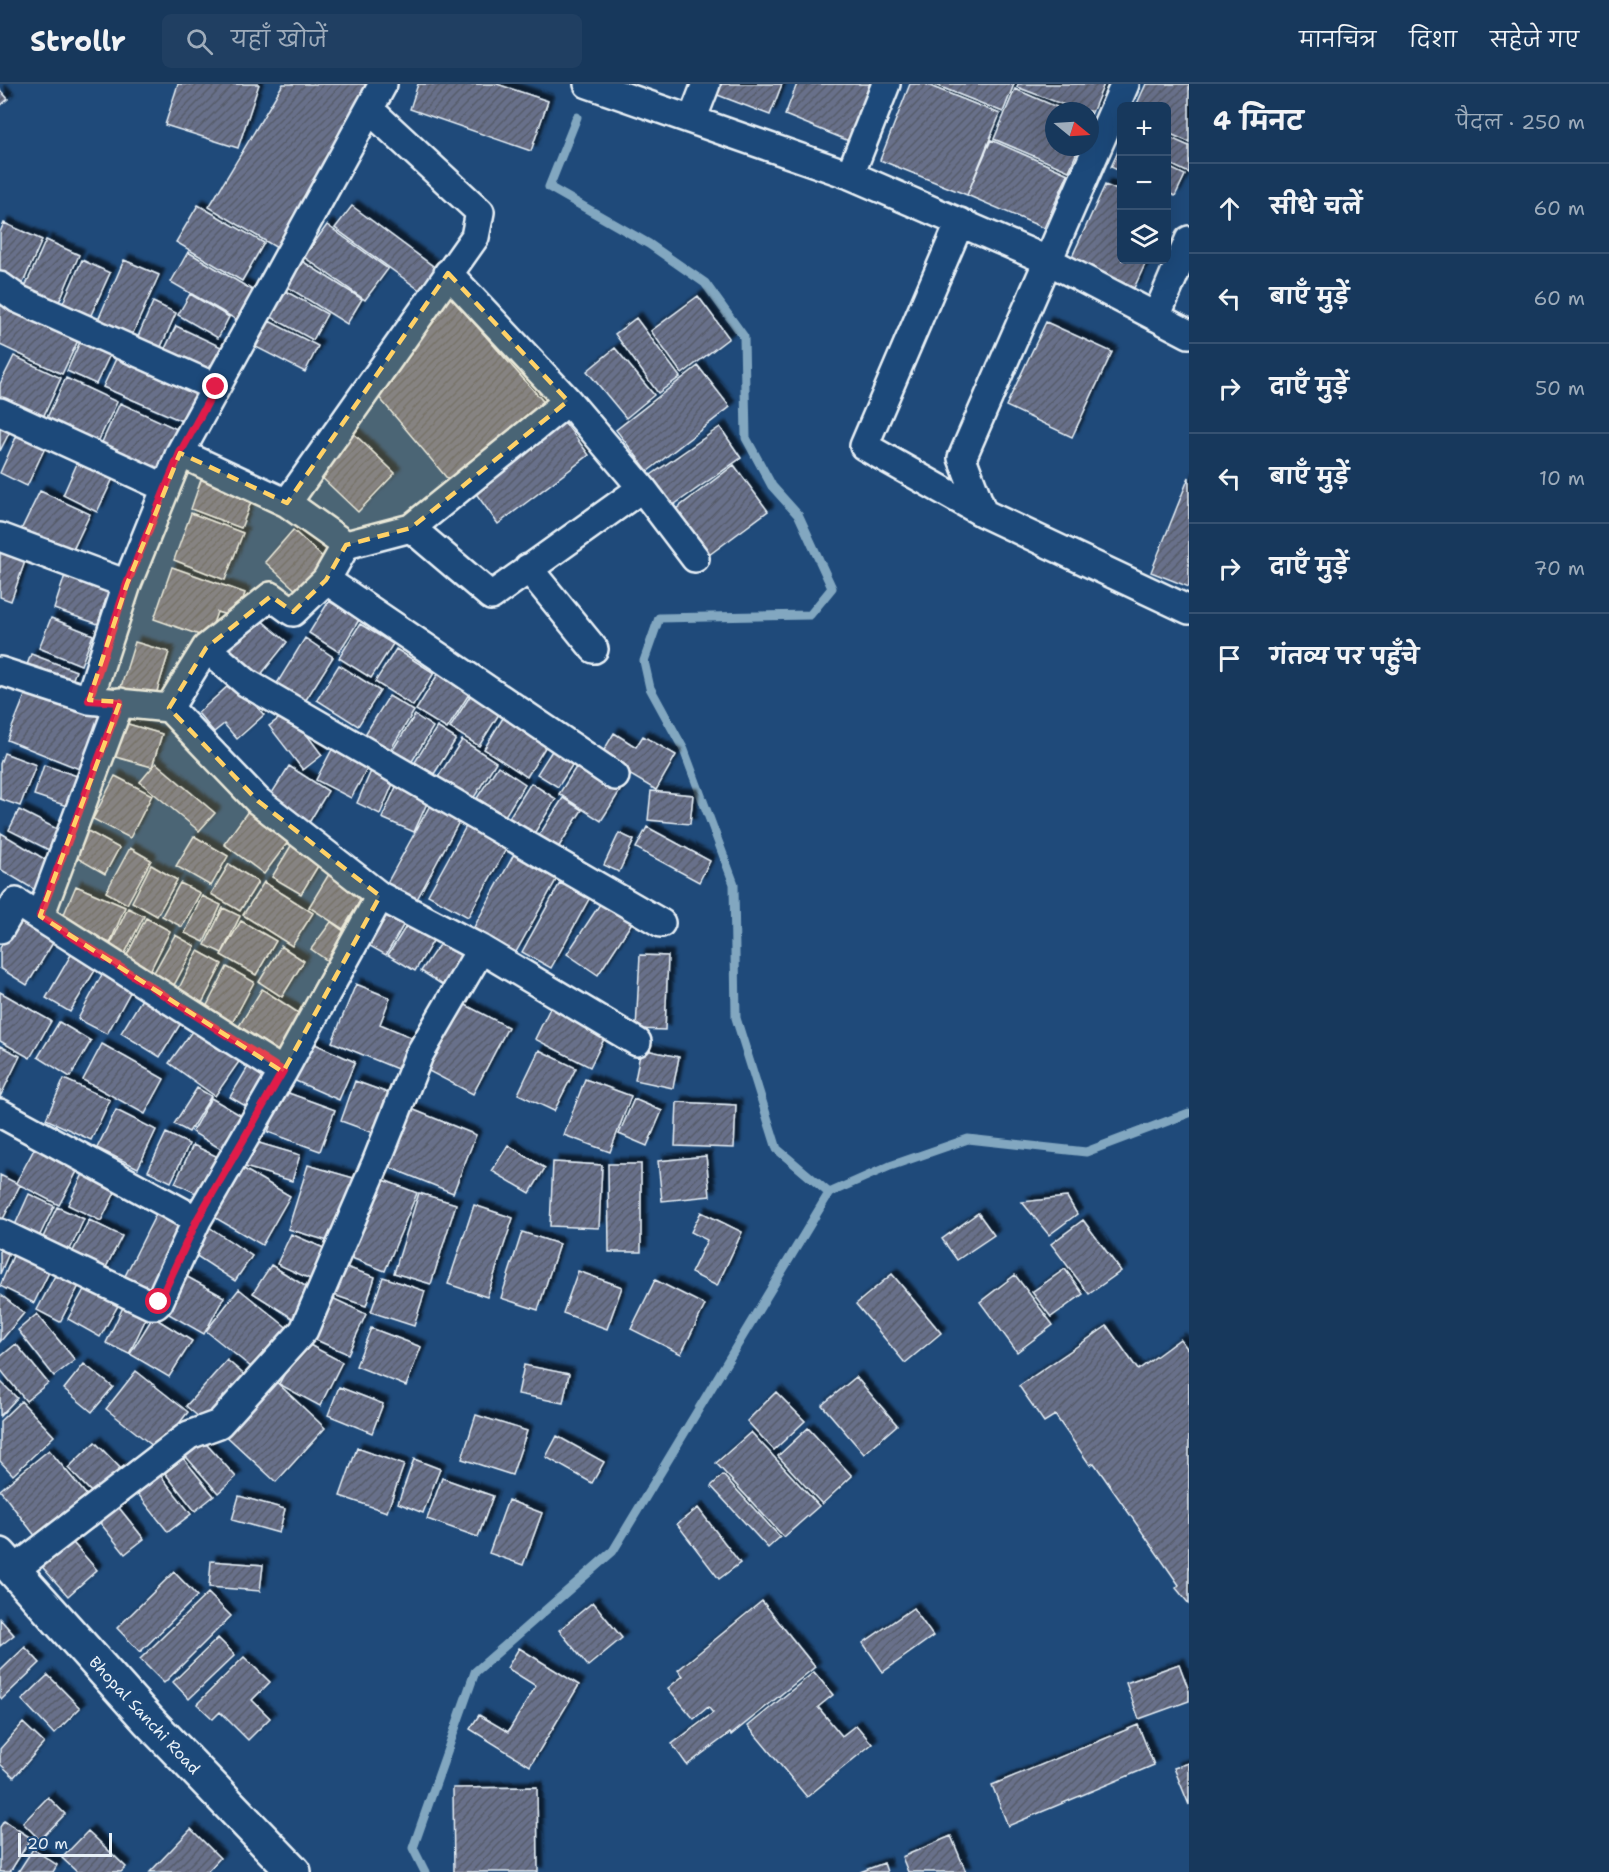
<!DOCTYPE html>
<html lang="hi">
<meta charset="utf-8">
<style>
:root{--surface:#17385c;--page:#203f62;--text:#f1f3f6;--muted:#9eacbb;--line:#365272}
body{margin:0;font-family:"Shantell Sans","Playpen Sans Deva",sans-serif;background:var(--page);color:var(--text)}
.controls{position:absolute;right:18px;top:18px;display:grid;overflow:hidden;border-radius:9px;box-shadow:0 6px 24px #0002}
.controls button{width:54px;height:54px;display:grid;place-items:center;padding:0;border:0;border-bottom:2px solid var(--line);background:var(--surface);color:var(--text);font:30px sans-serif}
.compass{position:absolute;left:1045px;top:18px;width:54px;height:54px;border-radius:50%;background:var(--surface);box-shadow:0 6px 24px #0002;rotate:108deg}
.scale{position:absolute;left:18px;bottom:15px;width:94px;box-sizing:border-box;padding-left:6px;border:3px solid #e8f1f8;border-top:0;font-size:16px;line-height:21px;white-space:nowrap;color:#e8f1f8;-webkit-text-stroke:4px #1f4a7a;paint-order:stroke}
.stop{position:absolute;width:18px;height:18px;margin:-14px;border:4px solid #e11d48;border-radius:50%;background:#fff}
.stop.end{background:#e11d48;border-color:#fff;box-shadow:0 2px 6px #0008}
.list{margin:0;padding:0;list-style:none}
h2{display:flex;justify-content:space-between;align-items:center;height:78px;margin:0;padding:0 24px;font-size:26px}
h2 small{font-size:20px;font-weight:400;color:var(--muted)}
.list li{display:grid;grid-template-columns:39px 1fr auto;gap:18px;align-items:center;box-sizing:border-box;height:90px;padding:0 24px;border-top:2px solid var(--line)}
.list b{display:block;font-size:22px;white-space:nowrap}
.list em{font-size:20px;font-style:normal;color:var(--muted)}
.icon{flex:none;width:33px;height:33px;fill:none;stroke:currentColor;stroke-width:2;stroke-linecap:round;stroke-linejoin:round}
.map{position:relative;flex:none;width:1189px;height:1788px;overflow:hidden}
header{display:flex;align-items:center;gap:36px;box-sizing:border-box;height:84px;padding:0 30px;background:var(--surface);border-bottom:2px solid var(--line)}
header strong{font-size:28px}
nav{display:flex;gap:33px;margin-inline-start:auto;font-size:21px}
.search{width:420px;height:54px;background:var(--page);display:flex;align-items:center;gap:15px;box-sizing:border-box;padding:0 21px;border-radius:9px;color:var(--muted);font-size:22px}
main{display:flex}
aside{flex:1;background:var(--surface)}
.map>svg:first-child{display:block}
.lines{fill:none;stroke-linecap:round;stroke-linejoin:round}
.stream{stroke:#82a7c0;stroke-width:9}
.building{fill:url(#building-hatch);stroke:#e8f1f8;stroke-width:1.5;filter:url(#shadow)}
.minor-casing{stroke:#e8f1f8;stroke-width:32}
.primary-casing{stroke:#e8f1f8;stroke-width:38}
.minor{stroke:#1f4a7a;stroke-width:27}
.primary{stroke:#1f4a7a;stroke-width:33}
.route{stroke:#e11d48;stroke-width:8}
.marked{fill:#ffd166;fill-opacity:0.2;stroke:#ffd166;stroke-width:4.5;stroke-dasharray:12 8;stroke-linejoin:round}
.labels{text-anchor:middle;stroke-width:6;stroke-linejoin:round;paint-order:stroke}
.street-label{font-size:16px;fill:#e8f1f8;stroke:#1f4a7a}
</style>
<header>
<strong>Strollr</strong>
<div class="search"><svg class="icon" aria-label="search" viewBox="0 0 24 24"><circle cx="10" cy="10" r="6"/><path d="M15 15l6 6"/></svg>यहाँ खोजें</div>
<nav><a>मानचित्र</a><a>दिशा</a><a>सहेजे गए</a></nav>
</header>
<main>
<div class="map">
<svg width="1189" height="1788" viewBox="0 0 1189 1788">
<defs>
<pattern id="building-hatch" width="6" height="6" patternUnits="userSpaceOnUse" patternTransform="scale(1.5)"><rect width="6" height="6" fill="#68708a"/><path d="M-1 1l2-2M0 6l6-6M5 7l2-2" fill="none" stroke="#575c6a"/></pattern>
<filter id="shadow"><feDropShadow dx="5.5" dy="-5.5" stdDeviation="1.5" flood-color="#0009"/></filter>
</defs>
<rect width="100%" height="100%" fill="#1f4a7a"/>
<filter id="ink" filterUnits="userSpaceOnUse"><feTurbulence type="fractalNoise" baseFrequency=".0167" numOctaves="2"/><feDisplacementMap in="SourceGraphic" scale="12" xChannelSelector="R" yChannelSelector="G"/><feConvolveMatrix kernelMatrix="1 2 1 2 8 2 1 2 1" color-interpolation-filters="sRGB"/></filter>
<g filter="url(#ink)">
<g class="lines">
<path class="stream" d="M577,33L549,103L649,160L705,199L744,253L746,354L772,402L799,432L832,504L810,531L659,534L644,577L650,604L684,666L734,800L736,934L777,1065L829,1109
M425,1788L413,1764L475,1588L613,1467L829,1109L890,1082L968,1055L1086,1068L1189,1029"/>
</g>
<path class="building" d="M178,0H259L238,64L165,41Z
M283,0H376L277,164L209,123Z
M418,0H497L548,17L531,67L410,25Z
M719,0H782L770,31L715,10Z
M797,0H872L849,57L785,31Z
M910,0H925L1000,30L967,111L880,76Z
M933,0H1014L1003,28Z
M1018,0H1104L1091,31L1090,27H1080L1017,3Z
M1146,0H1189V58L1166,48V22H1136Z
M1015,5L1066,27H1054V63H1079L1069,87L994,55Z
M0,6L8,15L0,22Z
M1166,52L1189,62V89L1166,78Z
M991,56L1068,90L1044,144L967,111Z
M1121,61L1122,62V88L1111,83Z
M1166,82L1185,91L1175,112L1166,108Z
M1105,101L1122,108V176H1147L1134,204L1071,175Z
M198,121L264,159L242,197L176,158Z
M352,122L441,188L425,210L335,144Z
M4,139L42,156L22,201L0,192V148Z
M327,141L388,185L365,216L304,173Z
M46,156L79,171L59,218L25,203Z
M188,168L254,207L237,236L171,198Z
M294,172L362,215L347,240L278,197Z
M82,176L110,189L90,233L62,221Z
M124,176L159,191L129,258L95,243Z
M278,203L327,230L313,256L264,229Z
M190,210L229,233L218,254L178,231Z
M450,212L549,324L456,405L372,305Z
M698,212L729,254L682,290L651,247Z
M3,213L81,250L62,290L0,261V219Z
M153,218L176,229L156,274L133,264Z
M636,234L680,293L658,309L615,250Z
M269,237L318,262L305,288L256,263Z
M1046,238L1112,268L1072,353L1006,322Z
M176,242L221,263L205,294L161,273Z
M84,249L114,262L96,300L67,287Z
M615,264L654,311L626,334L587,287Z
M120,266L200,302L184,338L103,303Z
M14,272L61,294L39,342L0,323V300Z
M698,282L730,323L648,387L616,346Z
M66,294L117,318L96,362L45,338Z
M120,319L179,346L158,392L99,365Z
M0,332L14,339L0,367Z
M560,332L589,371L498,440L469,400Z
M22,340L50,353L27,402L0,389Z
M720,343L741,374L672,422L651,391Z
M352,348L395,389L358,428L315,387Z
M80,373L115,390L97,428L63,411Z
M734,381L768,427L709,471L676,425Z
M202,393L253,413L241,444L191,425Z
M1189,393V503L1151,488Z
M40,407L90,430L70,472L20,448Z
M191,429L243,449L225,496L174,476Z
M293,446L328,478L300,510L265,478Z
M0,459L28,469L11,517L0,513Z
M68,482L112,496L98,540L54,525Z
M172,483L245,509L236,534L217,528L208,554L154,535Z
M329,517L359,536L339,568L309,549Z
M255,531L287,558L255,598L222,571Z
M51,534L93,551L81,581L39,564Z
M360,540L393,560L371,594L339,574Z
M305,554L333,573L304,619L276,601Z
M135,558L169,568L154,617L120,606Z
M396,565L434,589L413,622L375,598Z
M31,570L76,587L67,609L23,592Z
M339,581L380,607L358,642L317,616Z
M438,590L469,610L447,645L416,626Z
M238,593L249,614L264,631L237,655L224,640L214,648L198,629Z
M28,604L108,636L87,688L7,656Z
M472,609L501,627L479,662L450,644Z
M389,612L414,627L389,668L364,652Z
M289,627L322,671L303,686L269,642Z
M506,629L549,657L527,693L484,665Z
M415,631L433,643L411,679L392,667Z
M118,637L162,650L152,683L108,671Z
M437,643L456,655L434,690L415,678Z
M614,649L636,663L643,652L676,671L656,706L600,673Z
M337,656L373,674L351,714L316,696Z
M462,656L496,678L473,715L438,693Z
M557,659L578,672L558,703L537,690Z
M4,669L36,681L20,722L0,715V680Z
M375,678L398,688L380,730L357,719Z
M156,679L215,729L199,747L140,698Z
M578,680L620,707L601,737L559,710Z
M44,681L83,694L73,724L34,711Z
M289,682L328,707L307,742L267,717Z
M498,682L525,700L505,732L477,714Z
M115,692L152,711L130,754L93,735Z
M400,694L432,708L414,748L382,734Z
M531,699L556,715L530,756L505,740Z
M651,707L693,711L690,740L648,736Z
M563,714L582,726L553,772L534,759Z
M433,716L462,732L416,817L386,801Z
M258,723L294,750L264,790L224,760L248,727L252,730Z
M19,726L67,750L57,770L9,746Z
M469,737L509,760L468,833L428,811Z
M647,743L710,777L699,798L636,764Z
M86,746L119,764L105,790L72,771Z
M1,749L51,779L35,806L0,785Z
M619,749L634,756L619,788L604,781Z
M194,752L228,772L211,802L176,782Z
M292,760L321,777L301,810L272,793Z
M518,763L561,787L516,868L473,845Z
M130,764L151,776L127,820L106,808Z
M229,780L258,798L240,827L211,810Z
M151,781L177,796L157,832L132,818Z
M332,785L366,807L343,845L309,823Z
M264,798L313,829L292,862L243,831Z
M180,799L200,809L182,843L162,832Z
M560,799L589,815L551,884L522,868Z
M76,802L125,823L110,859L61,837Z
M202,812L221,821L204,858L185,849Z
M602,817L633,837L598,891L567,870Z
M384,818L408,833L386,871L361,857Z
M128,824L144,832L122,875L107,868Z
M223,824L240,832L222,869L205,861Z
M21,831L56,854L27,901L0,884V864Z
M146,834L170,847L148,891L123,879Z
M410,836L436,852L415,887L388,871Z
M241,837L276,857L256,891L221,871Z
M331,838L356,856L336,883L311,865Z
M175,851L195,862L173,903L152,892Z
M443,855L473,875L452,907L421,887Z
M281,862L304,877L282,913L259,898Z
M198,867L222,880L201,921L177,908Z
M72,869L97,883L70,928L46,914Z
M640,871L668,872L665,946L636,945Z
M227,883L254,898L230,943L203,929Z
M105,885L134,901L107,950L78,935Z
M356,900L390,914L380,940L420,957L407,989L332,958Z
M262,905L303,932L279,968L239,942Z
M0,908L51,937L30,974L0,957Z
M145,910L184,934L160,973L121,949Z
M456,916L508,943L473,1010L421,983Z
M553,918L608,947L590,983L535,955Z
M59,938L91,957L70,993L38,973Z
M198,939L243,972L215,1012L169,979Z
M306,956L355,978L339,1016L289,994Z
M102,960L164,995L145,1030L83,996Z
M0,962L20,972L0,1013Z
M641,965L679,973L673,1004L635,996Z
M539,966L576,984L554,1027L518,1010Z
M254,973L279,988L256,1028L230,1013Z
M64,995L110,1016L91,1056L46,1035Z
M585,995L631,1012L610,1068L564,1051Z
M355,997L399,1013L385,1053L341,1037Z
M197,1004L211,1012L189,1048L174,1040Z
M283,1007L335,1026L320,1067L268,1048Z
M211,1014L252,1038L233,1072L192,1048Z
M634,1015L662,1027L647,1062L619,1050Z
M677,1018L736,1021L734,1064L675,1062Z
M404,1022L476,1051L453,1109L381,1080Z
M116,1026L156,1046L138,1084L97,1064Z
M166,1049L189,1060L171,1098L148,1087Z
M252,1057L300,1071L292,1097L245,1083Z
M38,1058L81,1080L59,1121L16,1099Z
M193,1061L218,1073L200,1111L175,1099Z
M508,1061L545,1084L530,1109L492,1087Z
M706,1072L710,1112L662,1117L658,1077Z
M553,1078L602,1081L599,1144L550,1142Z
M608,1080H641V1168H609Z
M308,1081L357,1095L338,1160L288,1145Z
M86,1084L119,1100L101,1137L68,1121Z
M242,1084L290,1112L262,1161L214,1133Z
M0,1091L20,1101L0,1141Z
M376,1093L417,1109L385,1187L344,1171Z
M419,1109L456,1120L431,1200L394,1189Z
M29,1110L54,1122L35,1161L11,1150Z
M1067,1113L1077,1130L1049,1151L1022,1118Z
M474,1121L513,1134L487,1213L448,1200Z
M160,1122L193,1139L153,1219L120,1202Z
M57,1123L84,1135L67,1172L40,1160Z
M701,1128L742,1148L717,1202L691,1189L707,1156L691,1148Z
M978,1129L994,1151L957,1176L942,1155Z
M89,1136L122,1152L103,1189L70,1173Z
M1083,1136L1121,1187L1089,1210L1051,1160Z
M209,1143L252,1172L235,1197L192,1169Z
M522,1148L559,1160L538,1226L501,1214Z
M291,1150L333,1168L319,1199L277,1180Z
M0,1157L12,1162L0,1190Z
M16,1165L52,1182L34,1219L0,1202Z
M271,1181L318,1210L300,1239L253,1209Z
M340,1181L375,1193L366,1222L331,1210Z
M59,1184L82,1196L60,1238L37,1226Z
M1065,1185L1083,1210L1051,1233L1032,1208Z
M578,1187L622,1203L607,1245L563,1229Z
M180,1189L224,1213L204,1250L160,1225Z
M892,1190L941,1249L905,1279L856,1220Z
M1015,1191L1053,1241L1017,1268L980,1218Z
M383,1193L425,1207L414,1242L371,1228Z
M655,1196L705,1221L681,1270L631,1245Z
M87,1200L120,1218L100,1253L68,1235Z
M239,1205L295,1250L261,1291L206,1247Z
M1,1211L24,1229L0,1258V1212Z
M326,1211L366,1230L348,1270L307,1252Z
M125,1219L148,1230L129,1270L106,1259Z
M37,1230L75,1276L54,1292L18,1246Z
M153,1233L192,1257L169,1293L130,1270Z
M1107,1242L1138,1286L1180,1255L1189,1267V1520L1176,1504L1179,1501L1094,1379L1090,1381L1055,1331L1044,1338L1019,1302Z
M371,1244L421,1263L406,1302L356,1282Z
M302,1257L342,1278L320,1322L279,1300Z
M16,1260L48,1299L26,1317L0,1285V1273Z
M227,1276L248,1294L208,1341L186,1322Z
M84,1280L113,1303L92,1328L64,1305Z
M524,1281L569,1290L563,1319L518,1310Z
M136,1287L188,1328L158,1366L106,1325Z
M270,1292L325,1344L276,1398L220,1346Z
M856,1293L897,1341L864,1370L822,1321Z
M0,1297L17,1314L0,1332Z
M339,1303L383,1320L372,1349L328,1331Z
M776,1308L805,1337L774,1366L747,1337Z
M21,1317L54,1352L13,1391L0,1377V1337Z
M476,1331L527,1347L512,1391L462,1375Z
M808,1344L852,1392L822,1420L778,1372Z
M751,1348L819,1422L784,1453L716,1379Z
M198,1351L236,1393L218,1409L181,1367Z
M557,1352L604,1378L592,1399L546,1373Z
M95,1358L125,1389L98,1415L68,1384Z
M357,1364L404,1381L387,1428L340,1412Z
M49,1366L94,1420L43,1462L0,1406Z
M183,1374L214,1412L195,1427L165,1389Z
M414,1375L440,1385L423,1429L398,1419Z
M157,1387L191,1430L168,1448L134,1405Z
M723,1391L780,1453L768,1464L711,1402Z
M442,1394L493,1412L478,1453L427,1435Z
M239,1412L285,1425L279,1449L232,1436Z
M112,1415L144,1455L125,1470L93,1430Z
M508,1416L542,1429L523,1481L489,1469Z
M698,1424L740,1479L719,1495L677,1440Z
M66,1451L97,1486L68,1512L37,1477Z
M211,1477L263,1481L260,1507L209,1503Z
M174,1488L197,1512L140,1568L117,1544Z
M208,1509L231,1532L164,1599L140,1575Z
M762,1517L815,1583L731,1651L730,1649L687,1681L672,1660L713,1629L708,1623L694,1635L668,1604L683,1592L678,1586Z
M593,1518L622,1554L588,1582L559,1546Z
M913,1524L933,1552L883,1588L863,1559Z
M0,1535L14,1551L0,1562Z
M218,1554L235,1571L189,1615L173,1598Z
M25,1563L40,1579L2,1615L0,1613V1587Z
M519,1564L579,1601L530,1682L470,1645L479,1631L508,1648L536,1602L507,1584Z
M244,1573L270,1598L252,1616L270,1634L248,1656L220,1628L213,1635L197,1620Z
M1179,1580L1189,1607V1617L1139,1635L1126,1599Z
M814,1588L833,1611L818,1623L842,1652L856,1641L872,1660L807,1713L748,1642Z
M48,1591L80,1624L54,1650L22,1616Z
M23,1639L44,1659L14,1693L0,1680V1665Z
M1138,1641L1154,1681L1008,1742L992,1701Z
M1189,1679V1721L1174,1684Z
M537,1703L538,1788H454L453,1704Z
M48,1713L65,1730L40,1756L23,1739Z
M4,1737L31,1754L10,1788H0V1743Z
M191,1745L220,1774L207,1788H150Z
M88,1747L126,1783L121,1788H77L62,1774Z
M951,1752L966,1788H908L902,1773Z
M33,1765L57,1781L53,1788H18Z
M884,1779L887,1788H860Z"/>
<g class="lines">
<defs>
<path id="minor" d="M588,0L850,91L1049,177L1189,250
M692,36L706,0
M850,91L886,0
M960,138L864,362L983,429L1189,526
M448,189L568,317L642,404L695,474
M0,202L18,215L215,303
M1156,233L1189,156
M0,328L166,404
M180,369L287,419L346,461L411,444L568,317
M287,419L475,153L480,128L370,26
M983,429L962,374L1125,0
M411,444L491,512L642,404
M0,453L127,500
M528,484L594,565
M326,496L615,692
M206,564L247,599L661,839
M0,587L89,616L169,624L258,717L380,812L481,865L637,958
M89,616L127,500L180,369L383,0
M169,624L206,564L271,512L293,528L326,496L346,461
M40,832L120,618
M0,845L16,818L283,988
M0,1029L197,1136
M0,1149L151,1221H156L159,1218L197,1136L283,988L380,812
M14,1486L189,1351L219,1340L304,1246L376,1079L419,971L481,865"/>
<path id="primary" d="M0,1471L148,1636L294,1788"/>
</defs>
<use href="#minor" class="minor-casing"/>
<use href="#primary" class="primary-casing"/>
<use href="#minor" class="minor"/>
<use href="#primary" class="primary"/>
</g>
</g>
<g class="lines" filter="url(#ink)">
<path class="route" d="M159,1218L197,1136L283,987L40,832L120,618L89,616L127,500L180,369L216,303"/>
</g>
<path class="marked" d="M448,189L568,317L411,444L346,461L326,496L293,528L271,512L206,564L169,624L258,717L380,812L283,988L40,832L120,618L89,616L127,500L180,369L287,419Z"/>
<g class="labels">
<g class="street-label">
<text transform="translate(145 1631) rotate(47)" y="6">Bhopal Sanchi Road</text>
</g>
</g>
</svg>
<div class="controls">
<button>+</button>
<button>−</button>
<button><svg class="icon" aria-label="layers" viewBox="0 0 24 24"><path d="M12 4l9 5-9 5-9-5zM3 14l9 5 9-5"/></svg></button>
</div>
<svg class="compass" viewBox="-18 -18 36 36"><path d="M0-13l5 13h-10z" fill="#e53935"/><path d="M0 13l5-13h-10z" fill="#9eacbb"/></svg>
<div class="scale">20 m</div>
<div class="stop" style="left:159px;top:1218px"></div>
<div class="stop end" style="left:216px;top:303px"></div>
</div>
<aside>
<h2>4 मिनट<small>पैदल · 250 m</small></h2>
<ul class="list">
<li><svg class="icon" aria-label="ahead" viewBox="0 0 24 24"><path d="M12 20V5M6 11l6-6 6 6"/></svg><div><b>सीधे चलें</b></div><em>60 m</em></li>
<li><svg class="icon" aria-label="left" viewBox="0 0 24 24"><path d="M17 20v-9H6M10 6l-5 5 5 5"/></svg><div><b>बाएँ मुड़ें</b></div><em>60 m</em></li>
<li><svg class="icon" aria-label="right" viewBox="0 0 24 24"><path d="M7 20v-9h11M14 6l5 5-5 5"/></svg><div><b>दाएँ मुड़ें</b></div><em>50 m</em></li>
<li><svg class="icon" aria-label="left" viewBox="0 0 24 24"><path d="M17 20v-9H6M10 6l-5 5 5 5"/></svg><div><b>बाएँ मुड़ें</b></div><em>10 m</em></li>
<li><svg class="icon" aria-label="right" viewBox="0 0 24 24"><path d="M7 20v-9h11M14 6l5 5-5 5"/></svg><div><b>दाएँ मुड़ें</b></div><em>70 m</em></li>
<li><svg class="icon" aria-label="arrive" viewBox="0 0 24 24"><path d="M6 21V4h12l-3 4 3 4H6"/></svg><div><b>गंतव्य पर पहुँचे</b></div></li>
</ul>
</aside>
</main>
